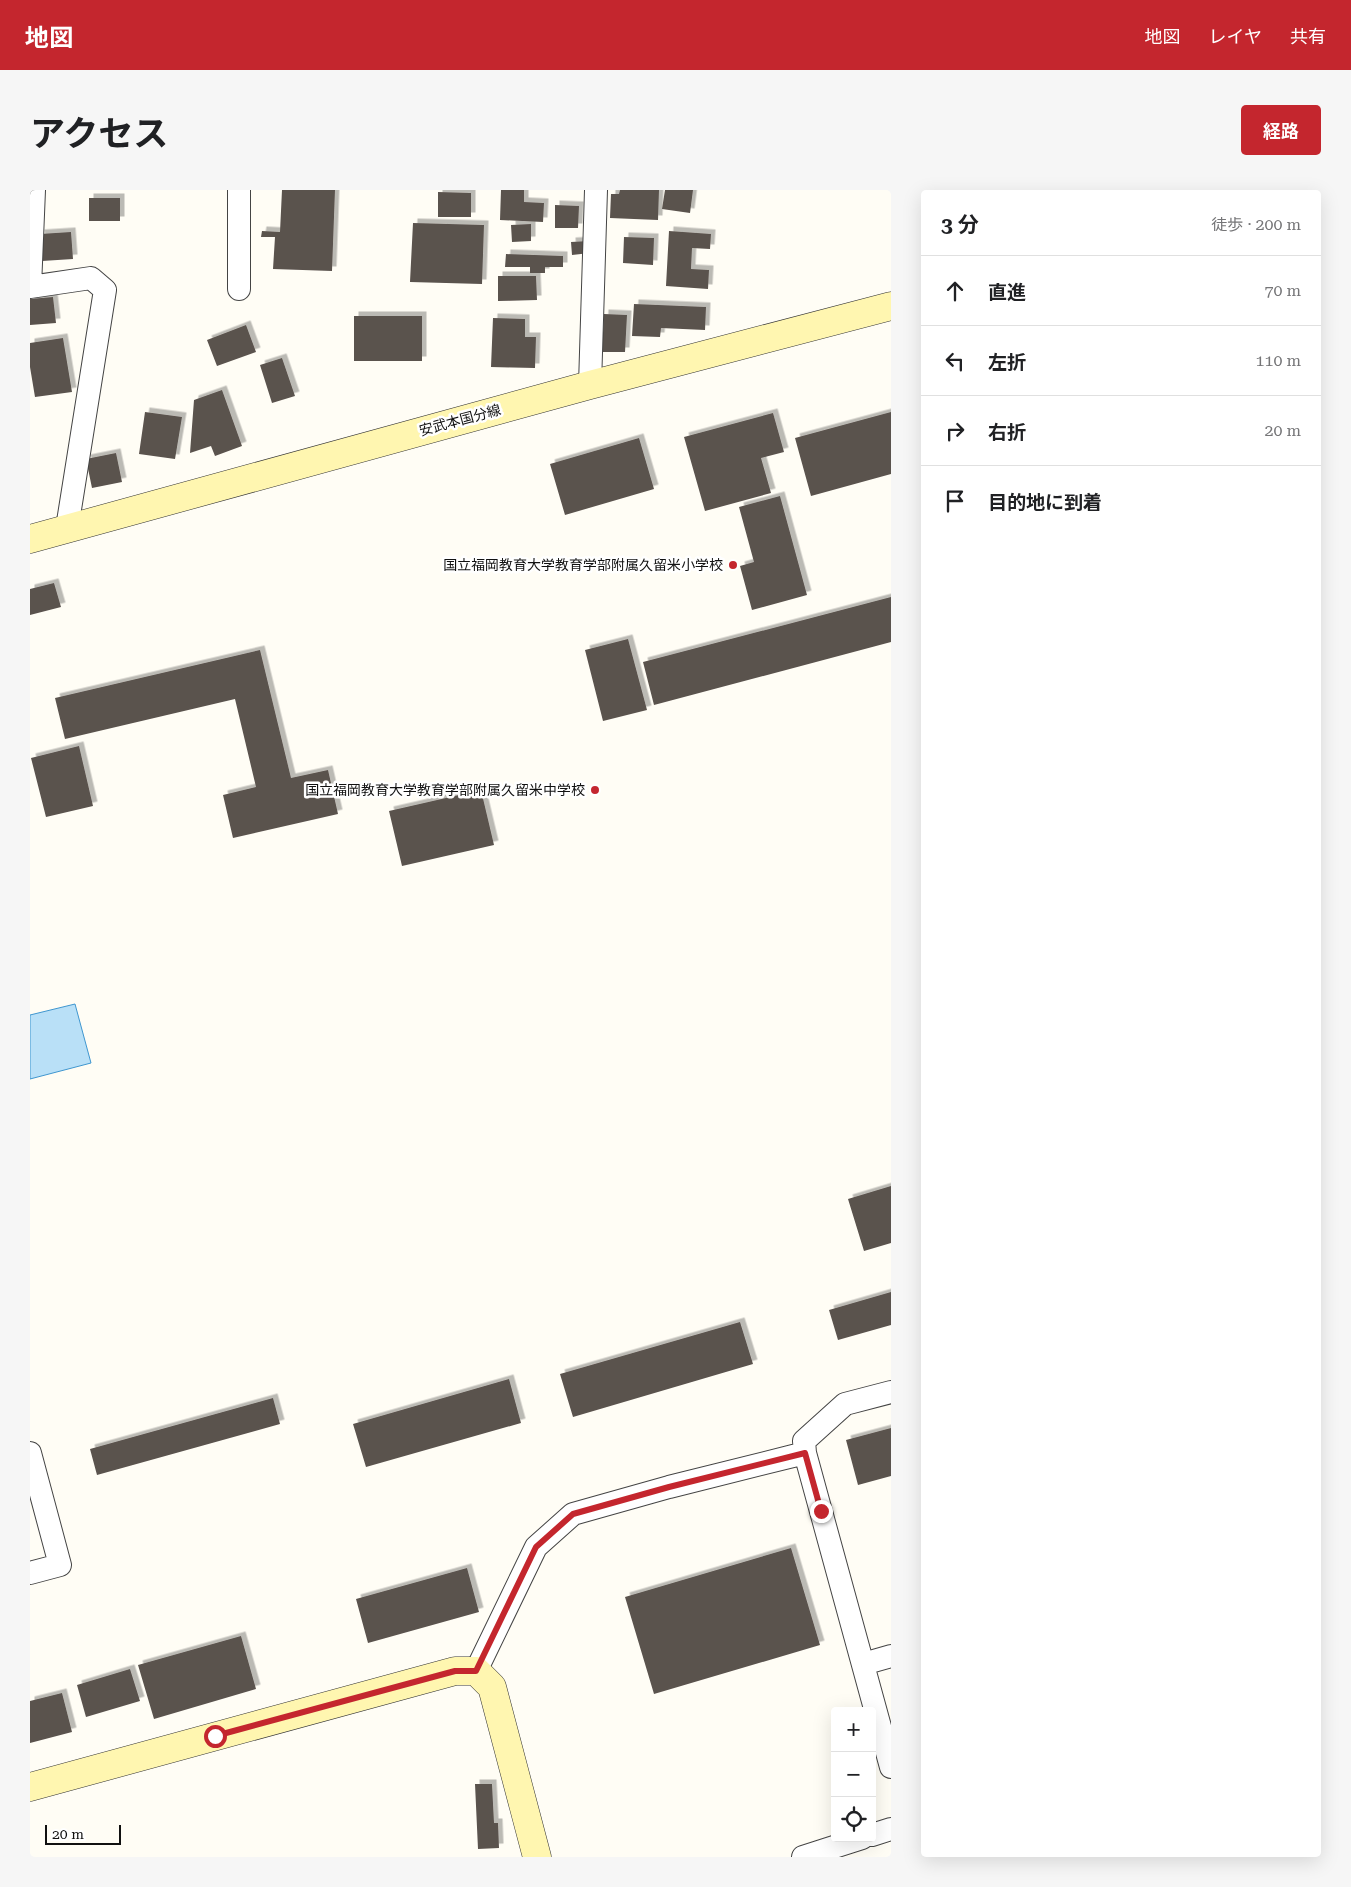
<!DOCTYPE html>
<html lang="ja">
<meta charset="utf-8">
<style>
:root{--surface:#fff;--page:#f6f6f6;--text:#202124;--muted:#757577;--line:#e0e0e0;--accent:#c4262e}
body{margin:0;font-family:"Roboto Serif","Noto Sans JP",serif;background:var(--page);color:var(--text)}
.controls{position:absolute;right:15px;bottom:15px;display:grid;overflow:hidden;border-radius:5px;box-shadow:0 5px 20px #0002}
.controls button{width:45px;height:45px;display:grid;place-items:center;padding:0;border:0;border-bottom:1px solid var(--line);background:var(--surface);color:var(--text);font:25px sans-serif}
.scale{position:absolute;left:15px;bottom:12px;width:76px;box-sizing:border-box;padding-left:5px;border:2px solid #111;border-top:0;font-size:14px;line-height:18px;white-space:nowrap;color:#111;-webkit-text-stroke:4px #fff;paint-order:stroke}
.stop{position:absolute;width:15px;height:15px;margin:-11px;border:4px solid #c4262e;border-radius:50%;background:#fff}
.stop.end{background:#c4262e;border-color:#fff;box-shadow:0 1px 5px #0008}
.list{margin:0;padding:0;list-style:none}
h2{display:flex;justify-content:space-between;align-items:center;height:65px;margin:0;padding:0 20px;font-size:21px}
h2 small{font-size:16px;font-weight:400;color:var(--muted)}
.list li{display:grid;grid-template-columns:32px 1fr auto;gap:15px;align-items:center;box-sizing:border-box;height:70px;padding:0 20px;border-top:1px solid var(--line)}
.list b{display:block;font-size:19px;white-space:nowrap}
.list em{font-size:16px;font-style:normal;color:var(--muted)}
.icon{flex:none;width:28px;height:28px;fill:none;stroke:currentColor;stroke-width:2;stroke-linecap:round;stroke-linejoin:round}
.map{position:relative;flex:none;width:861px;height:1667px;overflow:hidden;border-radius:5px}
header{display:flex;align-items:center;gap:30px;box-sizing:border-box;height:70px;padding:0 25px;background:var(--accent);color:#fff}
header strong{font-size:24px}
nav{display:flex;gap:28px;margin-inline-start:auto;font-size:18px}
.intro{display:flex;align-items:center;justify-content:space-between;box-sizing:border-box;height:120px;padding:0 30px}
h1{margin:0;font-size:35px}
.button{padding:12px 22px;border-radius:5px;background:var(--accent);color:#fff;font-size:18px;font-weight:700}
main{display:flex;gap:30px;padding:0 30px}
aside{flex:1;background:var(--surface);border-radius:5px;box-shadow:0 5px 20px #0002}
.map>svg:first-child{display:block}
.water{fill:#b9e0f7;stroke:#3f96cf}
.building{fill:#5a524d;filter:url(#shadow)}
.lines{fill:none;stroke-linecap:round;stroke-linejoin:round}
.street-casing{stroke:#444;stroke-width:24}
.secondary-casing{stroke:#333;stroke-width:29}
.street{stroke:#fff;stroke-width:22}
.secondary{stroke:#fff6b0;stroke-width:28}
.route{stroke:#c4262e;stroke-width:6}
.poi-dot{fill:#c4262e;stroke:#fff;stroke-width:2}
.labels{text-anchor:middle;stroke-width:5;stroke-linejoin:round;paint-order:stroke}
.street-label{font-size:14px;fill:#111;stroke:#fff}
.poi-label{font-size:14px;fill:#111;stroke:#fff;text-anchor:end}
</style>
<header>
<strong>地図</strong>
<nav><a>地図</a><a>レイヤ</a><a>共有</a></nav>
</header>
<div class="intro"><h1>アクセス</h1><a class="button">経路</a></div>
<main>
<div class="map">
<svg width="861" height="1667" viewBox="0 0 861 1667">
<defs>
<filter id="shadow"><feDropShadow dx="4.5" dy="-4.5" stdDeviation="0" flood-color="#0004"/></filter>
</defs>
<rect width="100%" height="100%" fill="#fffdf5"/>
<path class="water" d="M45,814L61,873L0,889V825Z"/>
<path class="building" d="M252,0H305L302,81L243,79L245,47H231L232,41L250,42Z
M471,0H494V12L514,13L513,32L470,30Z
M590,0H629L628,30L580,28L581,4H589Z
M635,0H663L660,23L632,19Z
M408,2L441,3V27H408Z
M59,8H90V31H59Z
M525,15L549,16L548,38H525Z
M383,33L454,35L452,94L380,92Z
M501,34V51L482,52L481,35Z
M639,41L681,44L680,59L662,58L661,79L679,80L678,99L636,96Z
M41,42L43,69L12,71L10,44Z
M594,47L624,48L623,75L593,73Z
M559,51L560,63L542,65L541,52Z
M476,64L533,66V77H515V83H500V77H475Z
M468,86H506L507,110L468,111Z
M23,107L26,133L0,135V109Z
M604,114L676,117L675,140L631,138L630,147L602,146Z
M574,124L597,125L595,162H572Z
M324,126H392V171H324Z
M463,128L495,129V147H506L505,178L461,177Z
M216,135L226,162L187,176L177,150Z
M33,148L42,202L5,207L0,177V153Z
M252,168L265,206L242,213L230,175Z
M192,200L212,256L185,266L181,256L160,263L164,210Z
M115,222L152,227L145,269L109,264Z
M861,222V284L781,306L765,248Z
M743,223L754,262L731,268L741,303L675,321L654,247Z
M609,248L624,299L535,325L520,274Z
M86,263L92,292L62,298L56,269Z
M750,306L777,405L722,420L710,376L724,372L709,317Z
M24,393L31,417L0,425V399Z
M861,407V452L624,515L613,472Z
M598,449L617,520L573,531L555,460Z
M230,460L261,588L298,580L308,624L203,648L193,605L226,597L205,509L35,549L25,508Z
M49,556L63,616L16,627L1,568Z
M451,600L464,655L372,676L359,621Z
M861,996V1053L834,1061L818,1009Z
M861,1102V1135L808,1150L799,1120Z
M710,1132L723,1174L543,1227L530,1184Z
M479,1189L491,1233L336,1277L323,1234Z
M243,1208L250,1234L67,1285L60,1259Z
M861,1238V1286L828,1295L816,1250Z
M761,1358L790,1455L624,1504L595,1407Z
M437,1378L449,1422L338,1453L326,1409Z
M211,1446L226,1499L124,1529L108,1475Z
M100,1479L110,1511L56,1527L47,1495Z
M32,1503L42,1542L0,1553V1511Z
M445,1594H462L464,1633H468L469,1658L448,1659Z"/>
<g class="lines">
<defs>
<path id="street" d="M209,0V99
M0,97L61,88L75,100L37,338
M0,97L4,0
M560,195L566,0
M861,1202L815,1214L774,1251L775,1263L861,1577
M0,1263L30,1375L0,1383
M833,1474L861,1466
M446,1481L506,1357L543,1324L639,1297L775,1263
M842,1645L861,1639
M773,1667L832,1648"/>
<path id="secondary" d="M0,349L560,195L861,116
M0,1597L425,1481H446L462,1497L507,1667"/>
</defs>
<use href="#street" class="street-casing"/>
<use href="#secondary" class="secondary-casing"/>
<use href="#street" class="street"/>
<use href="#secondary" class="secondary"/>
</g>
<g class="lines">
<path class="route" d="M185,1546L425,1481H446L506,1357L543,1324L639,1297L775,1263L791,1321"/>
</g>
<g class="poi-dot">
<circle cx="703" cy="375" r="5"/>
<circle cx="565" cy="600" r="5"/>
</g>
<g class="labels">
<g class="street-label">
<text transform="translate(430 230) rotate(-15)" y="5">安武本国分線</text>
</g>
<g class="poi-label">
<text x="693" y="380">国立福岡教育大学教育学部附属久留米小学校</text>
<text x="555" y="605">国立福岡教育大学教育学部附属久留米中学校</text>
</g>
</g>
</svg>
<div class="controls">
<button>+</button>
<button>−</button>
<button><svg class="icon" aria-label="locate" viewBox="0 0 24 24"><circle cx="12" cy="12" r="6"/><path d="M12 2v4M12 18v4M2 12h4M18 12h4"/></svg></button>
</div>
<div class="scale">20 m</div>
<div class="stop" style="left:185px;top:1546px"></div>
<div class="stop end" style="left:791px;top:1321px"></div>
</div>
<aside>
<h2>3 分<small>徒歩 · 200 m</small></h2>
<ul class="list">
<li><svg class="icon" aria-label="ahead" viewBox="0 0 24 24"><path d="M12 20V5M6 11l6-6 6 6"/></svg><div><b>直進</b></div><em>70 m</em></li>
<li><svg class="icon" aria-label="left" viewBox="0 0 24 24"><path d="M17 20v-9H6M10 6l-5 5 5 5"/></svg><div><b>左折</b></div><em>110 m</em></li>
<li><svg class="icon" aria-label="right" viewBox="0 0 24 24"><path d="M7 20v-9h11M14 6l5 5-5 5"/></svg><div><b>右折</b></div><em>20 m</em></li>
<li><svg class="icon" aria-label="arrive" viewBox="0 0 24 24"><path d="M6 21V4h12l-3 4 3 4H6"/></svg><div><b>目的地に到着</b></div></li>
</ul>
</aside>
</main>
